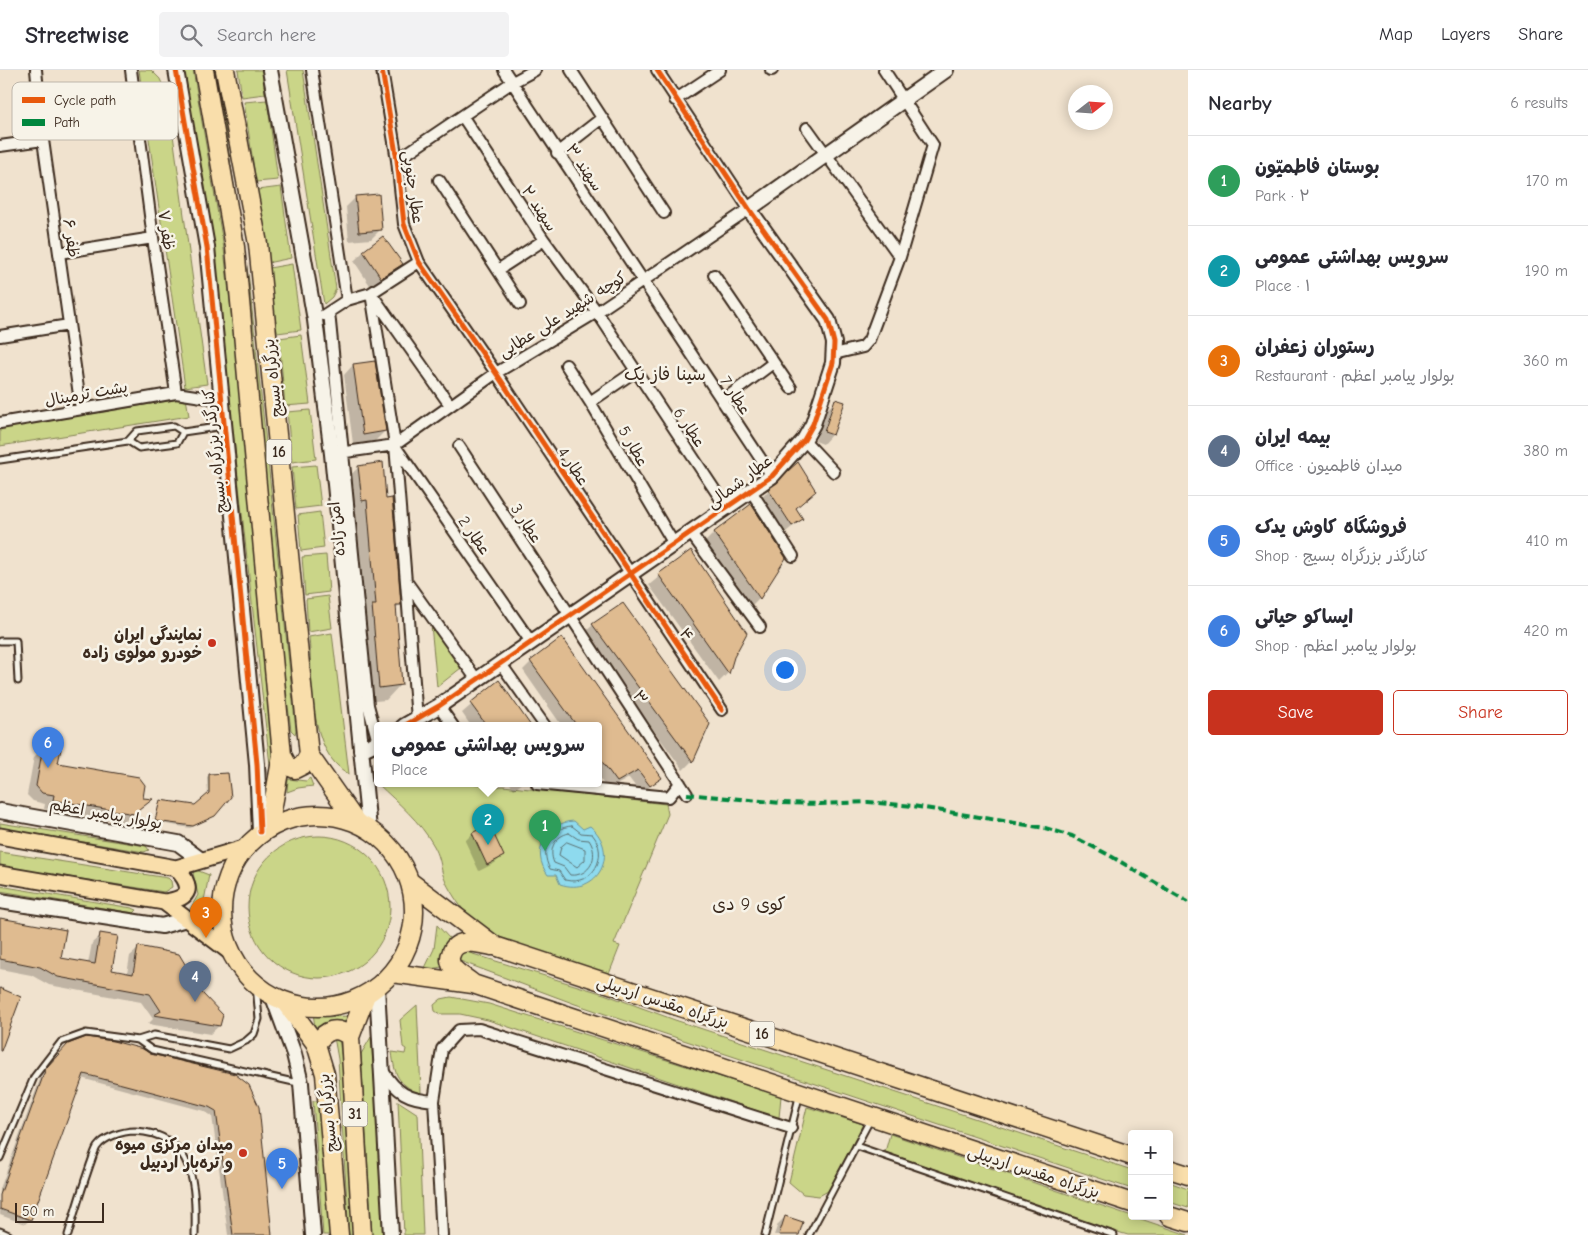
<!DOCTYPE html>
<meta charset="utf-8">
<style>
:root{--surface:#fff;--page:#f2f2f3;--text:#2b2b33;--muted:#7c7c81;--line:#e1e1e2;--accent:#c8321e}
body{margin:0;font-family:"Comic Neue","Playpen Sans Arabic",sans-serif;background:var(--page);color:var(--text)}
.controls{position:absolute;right:15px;bottom:15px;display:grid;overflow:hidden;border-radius:5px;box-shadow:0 2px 12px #0003}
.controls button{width:45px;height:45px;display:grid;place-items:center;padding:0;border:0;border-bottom:1px solid var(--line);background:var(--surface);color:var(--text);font:25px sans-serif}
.compass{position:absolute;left:1068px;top:15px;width:45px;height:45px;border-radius:50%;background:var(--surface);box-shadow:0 2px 12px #0003;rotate:73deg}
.scale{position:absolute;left:15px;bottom:12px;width:89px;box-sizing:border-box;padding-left:5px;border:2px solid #3b2a1e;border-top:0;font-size:14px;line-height:18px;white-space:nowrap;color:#3b2a1e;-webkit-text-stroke:4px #f7f3e8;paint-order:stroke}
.you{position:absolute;left:784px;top:599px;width:18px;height:18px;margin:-12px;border:4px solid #fff;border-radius:50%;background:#1a73e8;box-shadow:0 0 0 8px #1a73e833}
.badge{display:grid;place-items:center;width:32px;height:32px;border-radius:50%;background:var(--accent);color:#fff;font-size:16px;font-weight:700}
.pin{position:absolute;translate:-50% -41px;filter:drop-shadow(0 1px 2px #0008)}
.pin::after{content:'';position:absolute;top:26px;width:18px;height:15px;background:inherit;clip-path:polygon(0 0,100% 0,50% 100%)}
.popup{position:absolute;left:374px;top:652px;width:228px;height:65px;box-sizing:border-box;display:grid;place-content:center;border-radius:5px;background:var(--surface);filter:drop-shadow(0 1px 4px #0005);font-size:16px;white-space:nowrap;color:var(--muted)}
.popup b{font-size:19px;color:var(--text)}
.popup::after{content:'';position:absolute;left:50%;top:100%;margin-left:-10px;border:10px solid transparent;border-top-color:var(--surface)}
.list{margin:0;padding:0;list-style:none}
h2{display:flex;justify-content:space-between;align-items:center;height:65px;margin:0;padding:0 20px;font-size:21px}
h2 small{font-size:16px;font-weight:400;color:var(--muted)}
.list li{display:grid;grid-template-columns:32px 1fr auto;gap:15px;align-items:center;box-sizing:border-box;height:90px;padding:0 20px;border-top:1px solid var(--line)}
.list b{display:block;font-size:19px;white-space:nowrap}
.list p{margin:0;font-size:16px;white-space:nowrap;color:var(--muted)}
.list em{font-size:16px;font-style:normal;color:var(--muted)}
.actions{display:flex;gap:10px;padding:15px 20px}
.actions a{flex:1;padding:11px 0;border:1px solid var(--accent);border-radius:5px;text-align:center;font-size:18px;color:var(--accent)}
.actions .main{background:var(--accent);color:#fff}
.icon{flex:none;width:28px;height:28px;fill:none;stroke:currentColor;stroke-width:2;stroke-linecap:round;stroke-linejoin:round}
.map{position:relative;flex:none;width:1188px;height:1165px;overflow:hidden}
header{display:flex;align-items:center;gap:30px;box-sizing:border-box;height:70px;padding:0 25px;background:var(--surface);border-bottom:1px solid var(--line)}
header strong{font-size:24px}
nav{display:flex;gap:28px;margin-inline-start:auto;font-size:18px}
.search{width:350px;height:45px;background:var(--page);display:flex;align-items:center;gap:12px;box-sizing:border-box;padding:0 18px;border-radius:5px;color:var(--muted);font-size:19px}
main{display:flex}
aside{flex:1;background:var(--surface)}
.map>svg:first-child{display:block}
.green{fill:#cad588;stroke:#828053}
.water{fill:#8edaee;stroke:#6d949b}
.shadow{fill:#0003}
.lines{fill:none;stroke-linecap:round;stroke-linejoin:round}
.shore{stroke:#5c7071;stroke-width:1}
.building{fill:#dfbb90;stroke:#3b2a1e}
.lane-casing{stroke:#3b2a1e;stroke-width:9}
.street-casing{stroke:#3b2a1e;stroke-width:14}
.secondary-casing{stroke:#3b2a1e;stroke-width:18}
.primary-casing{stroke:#3b2a1e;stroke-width:19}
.highway-casing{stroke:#3b2a1e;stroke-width:21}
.lane{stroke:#f7f3e8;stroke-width:5}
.street{stroke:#f7f3e8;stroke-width:10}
.secondary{stroke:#f7f3e8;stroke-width:14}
.primary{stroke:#f9deab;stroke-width:15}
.highway{stroke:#f9deab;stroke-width:18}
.quiet{stroke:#00873e;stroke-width:4;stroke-dasharray:8 4;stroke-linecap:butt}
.cycleway-casing{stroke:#f7f3e8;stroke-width:8}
.cycleway{stroke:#e8590c;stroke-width:5}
.poi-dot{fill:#c8321e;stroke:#f7f3e8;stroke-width:2}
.labels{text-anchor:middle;stroke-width:5;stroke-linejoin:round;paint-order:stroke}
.shield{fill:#f7f3e8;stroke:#73665b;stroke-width:1}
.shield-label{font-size:15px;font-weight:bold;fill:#3b2a1e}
.street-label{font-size:16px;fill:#3b2a1e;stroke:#f7f3e8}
.poi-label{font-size:16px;font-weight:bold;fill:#3b2a1e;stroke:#f7f3e8;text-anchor:end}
.neighbourhood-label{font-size:18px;fill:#3b2a1e;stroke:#f7f3e8}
.key{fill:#f7f3e8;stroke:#bfb7ab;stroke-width:1}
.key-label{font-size:14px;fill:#3b2a1e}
</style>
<header>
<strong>Streetwise</strong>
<div class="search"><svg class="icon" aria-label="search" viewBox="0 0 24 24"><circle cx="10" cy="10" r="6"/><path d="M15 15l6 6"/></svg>Search here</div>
<nav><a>Map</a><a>Layers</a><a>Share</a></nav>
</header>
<main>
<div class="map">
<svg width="1188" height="1165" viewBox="0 0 1188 1165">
<rect width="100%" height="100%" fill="#f0e2ce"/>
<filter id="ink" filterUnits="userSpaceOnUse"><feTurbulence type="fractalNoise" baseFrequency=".02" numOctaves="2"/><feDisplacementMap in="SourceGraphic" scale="10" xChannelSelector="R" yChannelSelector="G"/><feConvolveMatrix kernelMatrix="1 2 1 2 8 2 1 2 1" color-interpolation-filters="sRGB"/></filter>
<g filter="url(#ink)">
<path class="green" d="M139,0H151L160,9L168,28L207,314L185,317Z
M183,0H193L224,179L278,657L272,713L213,182Z
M209,0H216L249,211L296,660L295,664L291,660Z
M238,0H262L265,24L242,27Z
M287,0H303L336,219L332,227L324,234Z
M267,30L278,110L256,112L244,32Z
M281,117L291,188L267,193L257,120Z
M292,194L301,260L277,263L269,198Z
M301,265L310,334L285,336L279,268Z
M186,328L189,346L0,376V359Z
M310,340L316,389L292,392L287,342Z
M316,395L321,436L296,439L292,397Z
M320,442L324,478L301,481L298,445Z
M326,485L329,522L305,525L302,487Z
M328,526L332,558L308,562L306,529Z
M431,555L461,598L437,617Z
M332,563L349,704C307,682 313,609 309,567Z
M310,708L313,716L298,718L287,722L288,709L306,711Z
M378,714H483L486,718L503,716L666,734L668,744L614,874L620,876L609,904C577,893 495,873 474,852C464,843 444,814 442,801C440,791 439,785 434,776C420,751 398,733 378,714Z
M0,753L146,776L149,780L144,782L0,758Z
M248 837a71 71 0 1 1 142 0a71 71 0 1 1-142 0Z
M0,782L168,808L171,811L172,817L164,822L0,796Z
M196,800L209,805L202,841L190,839L198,825L193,803Z
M0,816L132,838L137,840L134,843L0,821Z
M437,855L450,869L442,897L424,900L434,879Z
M463,881L604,924L675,950L1132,1100V1119L575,934L460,891L458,884Z
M451,927L489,934L781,1026L779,1048L488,950L460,944H440L435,941L434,935L441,929Z
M417,935L421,1022L419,1024C397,1012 395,1006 392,982L405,984L406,979L403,977L400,950Z
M313,943L324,947L350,946L348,955L337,952L315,957Z
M334,967L339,968L342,989L354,1165H349L338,989Z
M371,967L386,1165H372L361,984Z
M313,1031H321L330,1165H323Z
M398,1031L418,1044L423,1165H404Z
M807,1037L863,1054L828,1121L819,1126L803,1124L789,1112Z
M890,1064L1188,1165H1128L1100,1157L885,1082Z
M1169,1112L1188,1119V1138L1169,1132Z"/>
<path class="water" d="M574,751L583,759L590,756C621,782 598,827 560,814L556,805H548C530,782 546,752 574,751Z"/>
<path class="shadow" d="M356,127L381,159L371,169L349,171L346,137Z
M363,182L401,194L392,204L371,217L354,191Z
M353,295L385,361L375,371L353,374L344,305Z
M836,331L832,364L823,374L815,371L826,340Z
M359,397L385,430L400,534L395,539L400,615L386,630L365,632L344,411Z
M769,420L795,438L802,449L782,465L759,430Z
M715,462L759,528L750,537L705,472Z
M690,482L733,587L728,603L719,612L649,515Z
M593,555L709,655L692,691L683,700L583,564Z
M531,592L661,707L641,724L629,708L608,720L598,706V656H562L523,600Z
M498,612L529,656H471L462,643Z
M43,678L57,694L141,729L150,730L124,752L44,739L45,734L33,731L27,725L34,687Z
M209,705L214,745L211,748L190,758L154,752L160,731L195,736L208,726L207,707Z
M510,714H522L514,719Z
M472,764L503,786L495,793L479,801L465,771Z
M0,849L60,889L88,894L92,873L101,865L110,901L127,904L130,886L139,878L219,956L210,964L148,954L153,949L141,932L49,915L31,905L0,899Z
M64,980L151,985L235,1005L270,1165H228L212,1046L204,1041L81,1008L30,1150L25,1154L0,1145V1119L42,1004Z
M785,1147L798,1165H774L778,1154Z"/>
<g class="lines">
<path class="shore" d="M572,756L581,763L592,764C610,785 593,817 565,810L559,801L550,799C539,780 550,757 572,756Z
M569,763L578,769L589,770C600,786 590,807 570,805L564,797L554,793C548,779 555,766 569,763Z
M567,772L585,779V790L577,797L559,785L561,777Z"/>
</g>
<path class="building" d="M379,124L382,160L359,162L355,126Z
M383,166L403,194L381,208L363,181Z
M375,291L386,361L363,365L353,294Z
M835,329L845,332L833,365L824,362Z
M383,392L386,429L392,428L395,458L401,535H396L402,615L379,618L372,535H376L367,430L362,431L358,396Z
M798,392L816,421L796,438L803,449L792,456L768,419Z
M751,434L786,488L760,529L714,462Z
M691,480L747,563L734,587L729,604L658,504Z
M623,533L710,654L693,692L592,554Z
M562,567L662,708L650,716L638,700L617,712L598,686V656H577L530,591Z
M499,610L531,656H487L470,633Z
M43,676L61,679L58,693L139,707L145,715L143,728L153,729L134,744L53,730L54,725L42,723L36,716Z
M228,703L231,727L215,746L193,756L155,751L160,730L195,735L209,723V704Z
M489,754L504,786L487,795L472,763Z
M0,848L66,860L61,888L95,894L100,863L118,866L112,900L133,904L138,876L179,884L203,924L223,945L220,956L154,945L161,941L150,924L58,907L40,897L0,889Z
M0,918L21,927L1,981H0Z
M86,967L113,971L143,979L151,984L235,1004L249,1015L259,1037L272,1165H233L216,1041L209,1037L84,1004L31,1150L0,1139V1125L46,998L68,974Z
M785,1146L803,1152L799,1165H779Z"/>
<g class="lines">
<defs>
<path id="lane" d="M128,371L139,378L177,373L183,362
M0,390L128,371L137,361L174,356L183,362L224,356
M0,571H16L18,611
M138,970L152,980L298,1013
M856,1076L1114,1165
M0,1088L34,1007L61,972L86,963L138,970L154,965L229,979L246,971L254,964L259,949L256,915
M0,1161L9,1165
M68,1165C75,1141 82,1118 90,1095C92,1090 94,1082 97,1077C104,1067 123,1061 135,1061C196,1064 196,1118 195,1165
M765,1165L799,1027
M809,1165L870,1050"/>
<path id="street" d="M36,0L43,70L81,339
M131,0L153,168L176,323
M312,0L347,230
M382,0L397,90L404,154L419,192L496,303L722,640
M504,0L772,406
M571,0L664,143
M771,0H772
M675,30L720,0
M463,47L544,170L597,242L726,437
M807,58L900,187
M0,76L43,70
M557,83L602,48
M397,90L511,13L535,0
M439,110L520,234
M59,183L153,168
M498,200L544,170
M714,205L791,318
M371,223L395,375L417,649
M373,226L450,335
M329,242L368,635L378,672
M324,245L347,230L371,223L419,192
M0,266L69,255
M834,284L863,277L869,270L900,187L933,75L884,0
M566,295L590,332L674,474
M722,331L773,293
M590,332L634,302
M0,353L176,323L222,330
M804,370L834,402
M395,376L531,572
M459,376L687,724
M332,384L395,375L496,303L597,242L749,139L657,0
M751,421L793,486
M690,462L760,557
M406,511L477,610
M501,594L545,656
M439,636L453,656
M537,714L669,727L680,713
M383,1001C397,1023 408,1029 434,1031
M442,1165L434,1031L442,979L459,960L479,959L791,1058"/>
<path id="secondary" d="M176,0L207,177L257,694L260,762
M270,0L315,250L332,384L369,759
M404,656L439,636L772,406L804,370L813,354L833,293L834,273L828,250L749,139L946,0
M361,680L378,672
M0,741L178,773L201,790
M0,831L162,856L186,849
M377,917L391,1165
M273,927L294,984L301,1013L313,1165"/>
<path id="primary" d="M0,766L176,798L244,778
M0,804L164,832L230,882
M164,832C191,829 194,817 176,798"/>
<path id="highway" d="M204,0L235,177L282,685L269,757
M225,0L258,174L309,685L356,752
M282,685L288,696L295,699L303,695L309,685
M222 841a96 96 0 1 1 192 0a96 96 0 1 1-192 0Z
M409,811L495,876L1132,1086
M392,903L473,914L1132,1133
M472,913C466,908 458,904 453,898C450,894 449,888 451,884C456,866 479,874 492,876
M285,932L316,974L325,1004L339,1165
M316,974C326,960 336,955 350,967
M1169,1099L1188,1105
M1169,1146L1188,1152
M362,1165L350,967L366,925"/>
</defs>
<use href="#lane" class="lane-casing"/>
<use href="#street" class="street-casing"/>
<use href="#secondary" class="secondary-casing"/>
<use href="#primary" class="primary-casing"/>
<use href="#highway" class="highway-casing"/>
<use href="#lane" class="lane"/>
<use href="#street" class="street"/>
<use href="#secondary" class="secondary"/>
<use href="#primary" class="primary"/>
<use href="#highway" class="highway"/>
<path class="quiet" d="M687,724L782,733L821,734L868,732L913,736L1045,758L1072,766L1109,785L1188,832"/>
<defs>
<path id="cycleway" d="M176,0L207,177L257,694L260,762
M382,0L397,90L404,154L419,192L496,303L722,640
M404,656L439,636L772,406L804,370L813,354L833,293L834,273L828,250L749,139L657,0"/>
</defs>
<use href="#cycleway" class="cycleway-casing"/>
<use href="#cycleway" class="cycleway"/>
</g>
</g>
<g class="poi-dot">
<circle cx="212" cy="573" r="5"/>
<circle cx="243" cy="1083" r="5"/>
</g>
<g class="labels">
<g class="shield">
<rect x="266.5" y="369.5" width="25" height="25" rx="4"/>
<rect x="749.5" y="951.5" width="25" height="25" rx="4"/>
<rect x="342.5" y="1031.5" width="25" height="25" rx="4"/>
</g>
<g class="shield-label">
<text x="279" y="387">16</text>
<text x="762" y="969">16</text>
<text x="355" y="1049">31</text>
</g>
<g class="street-label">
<text transform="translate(585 97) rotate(56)" y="6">سهند ۳</text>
<text transform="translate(414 117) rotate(82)" y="6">عطار جنوبی</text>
<text transform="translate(540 138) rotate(57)" y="6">سهند ۲</text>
<text transform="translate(167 160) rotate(82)" y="6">ظفر ۷</text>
<text transform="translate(72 168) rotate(82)" y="6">ظفر ۶</text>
<text transform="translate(562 244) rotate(-32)" y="6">کوچه شهید علی عطایی</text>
<text transform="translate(272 308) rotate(-96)" y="6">بزرگراه بسیج</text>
<text transform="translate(86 323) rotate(-10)" y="6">پشت ترمینال</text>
<text transform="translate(736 325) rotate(57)" y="6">عطار 7</text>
<text transform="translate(690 357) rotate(56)" y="6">عطار 6</text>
<text transform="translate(634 376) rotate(60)" y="6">عطار 5</text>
<text transform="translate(214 381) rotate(-96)" y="6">کنارگذر بزرگراه بسیج</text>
<text transform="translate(574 396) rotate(56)" y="6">عطار 4</text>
<text transform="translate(739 411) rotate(-37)" y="6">عطار شمالی</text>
<text transform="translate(527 453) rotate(57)" y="6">عطار 3</text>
<text transform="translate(336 459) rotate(-96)" y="6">امن زاده</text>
<text transform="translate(475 465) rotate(55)" y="6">عطار 2</text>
<text transform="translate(687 564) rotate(56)" y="6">۴</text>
<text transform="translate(641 627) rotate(56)" y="6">۳</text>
<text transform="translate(106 743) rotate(10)" y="6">بولوار پیامبر اعظم</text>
<text transform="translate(663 931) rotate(18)" y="6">بزرگراه مقدس اردبیلی</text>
<text transform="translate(327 1043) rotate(-96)" y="6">بزرگراه بسیج</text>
<text transform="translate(1034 1101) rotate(18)" y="6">بزرگراه مقدس اردبیلی</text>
</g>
<g class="poi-label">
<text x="202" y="570">نمایندگی ایران<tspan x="202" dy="18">خودرو مولوی زاده</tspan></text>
<text x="233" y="1080">میدان مرکزی میوه<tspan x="233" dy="18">و تره‌بار اردبیل</tspan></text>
</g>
<g class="neighbourhood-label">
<text x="665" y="310">سینا فاز یک</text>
<text x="749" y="840">کوی 9 دی</text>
</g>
</g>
<rect x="12" y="12" width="166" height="58" rx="8" class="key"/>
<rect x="22" y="27" width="23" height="6" fill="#e8590c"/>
<rect x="22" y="49" width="23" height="7" fill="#00873e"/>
<g class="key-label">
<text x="54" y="35">Cycle path</text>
<text x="54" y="57">Path</text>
</g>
</svg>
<div class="controls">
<button>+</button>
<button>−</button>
</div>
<svg class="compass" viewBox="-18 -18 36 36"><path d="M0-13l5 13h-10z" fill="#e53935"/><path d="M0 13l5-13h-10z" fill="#7c7c81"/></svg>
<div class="scale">50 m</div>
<div class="you"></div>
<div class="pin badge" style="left:545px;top:781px;background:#2e9e5b">1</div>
<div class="pin badge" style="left:488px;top:775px;background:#0f9aa8">2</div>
<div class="popup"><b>سرویس بهداشتی عمومی</b>Place</div>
<div class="pin badge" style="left:206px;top:868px;background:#e8710a">3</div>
<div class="pin badge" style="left:195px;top:932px;background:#5c6f8a">4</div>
<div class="pin badge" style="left:282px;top:1119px;background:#3f7fe0">5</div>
<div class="pin badge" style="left:48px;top:698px;background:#3f7fe0">6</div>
</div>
<aside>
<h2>Nearby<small>6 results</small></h2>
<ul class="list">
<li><span class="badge" style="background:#2e9e5b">1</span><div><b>بوستان فاطمیّون</b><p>Park · ۲</p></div><em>170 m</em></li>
<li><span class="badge" style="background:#0f9aa8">2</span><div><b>سرویس بهداشتی عمومی</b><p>Place · ۱</p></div><em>190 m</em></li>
<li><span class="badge" style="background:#e8710a">3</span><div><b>رستوران زعفران</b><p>Restaurant · بولوار پیامبر اعظم</p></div><em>360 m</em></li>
<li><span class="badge" style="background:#5c6f8a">4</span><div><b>بیمه ایران</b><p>Office · میدان فاطمیون</p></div><em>380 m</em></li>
<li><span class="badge" style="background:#3f7fe0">5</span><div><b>فروشگاه کاوش یدک</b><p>Shop · کنارگذر بزرگراه بسیج</p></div><em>410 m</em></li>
<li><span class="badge" style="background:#3f7fe0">6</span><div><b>ایساکو حیاتی</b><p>Shop · بولوار پیامبر اعظم</p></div><em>420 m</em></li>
</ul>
<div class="actions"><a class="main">Save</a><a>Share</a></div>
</aside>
</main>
